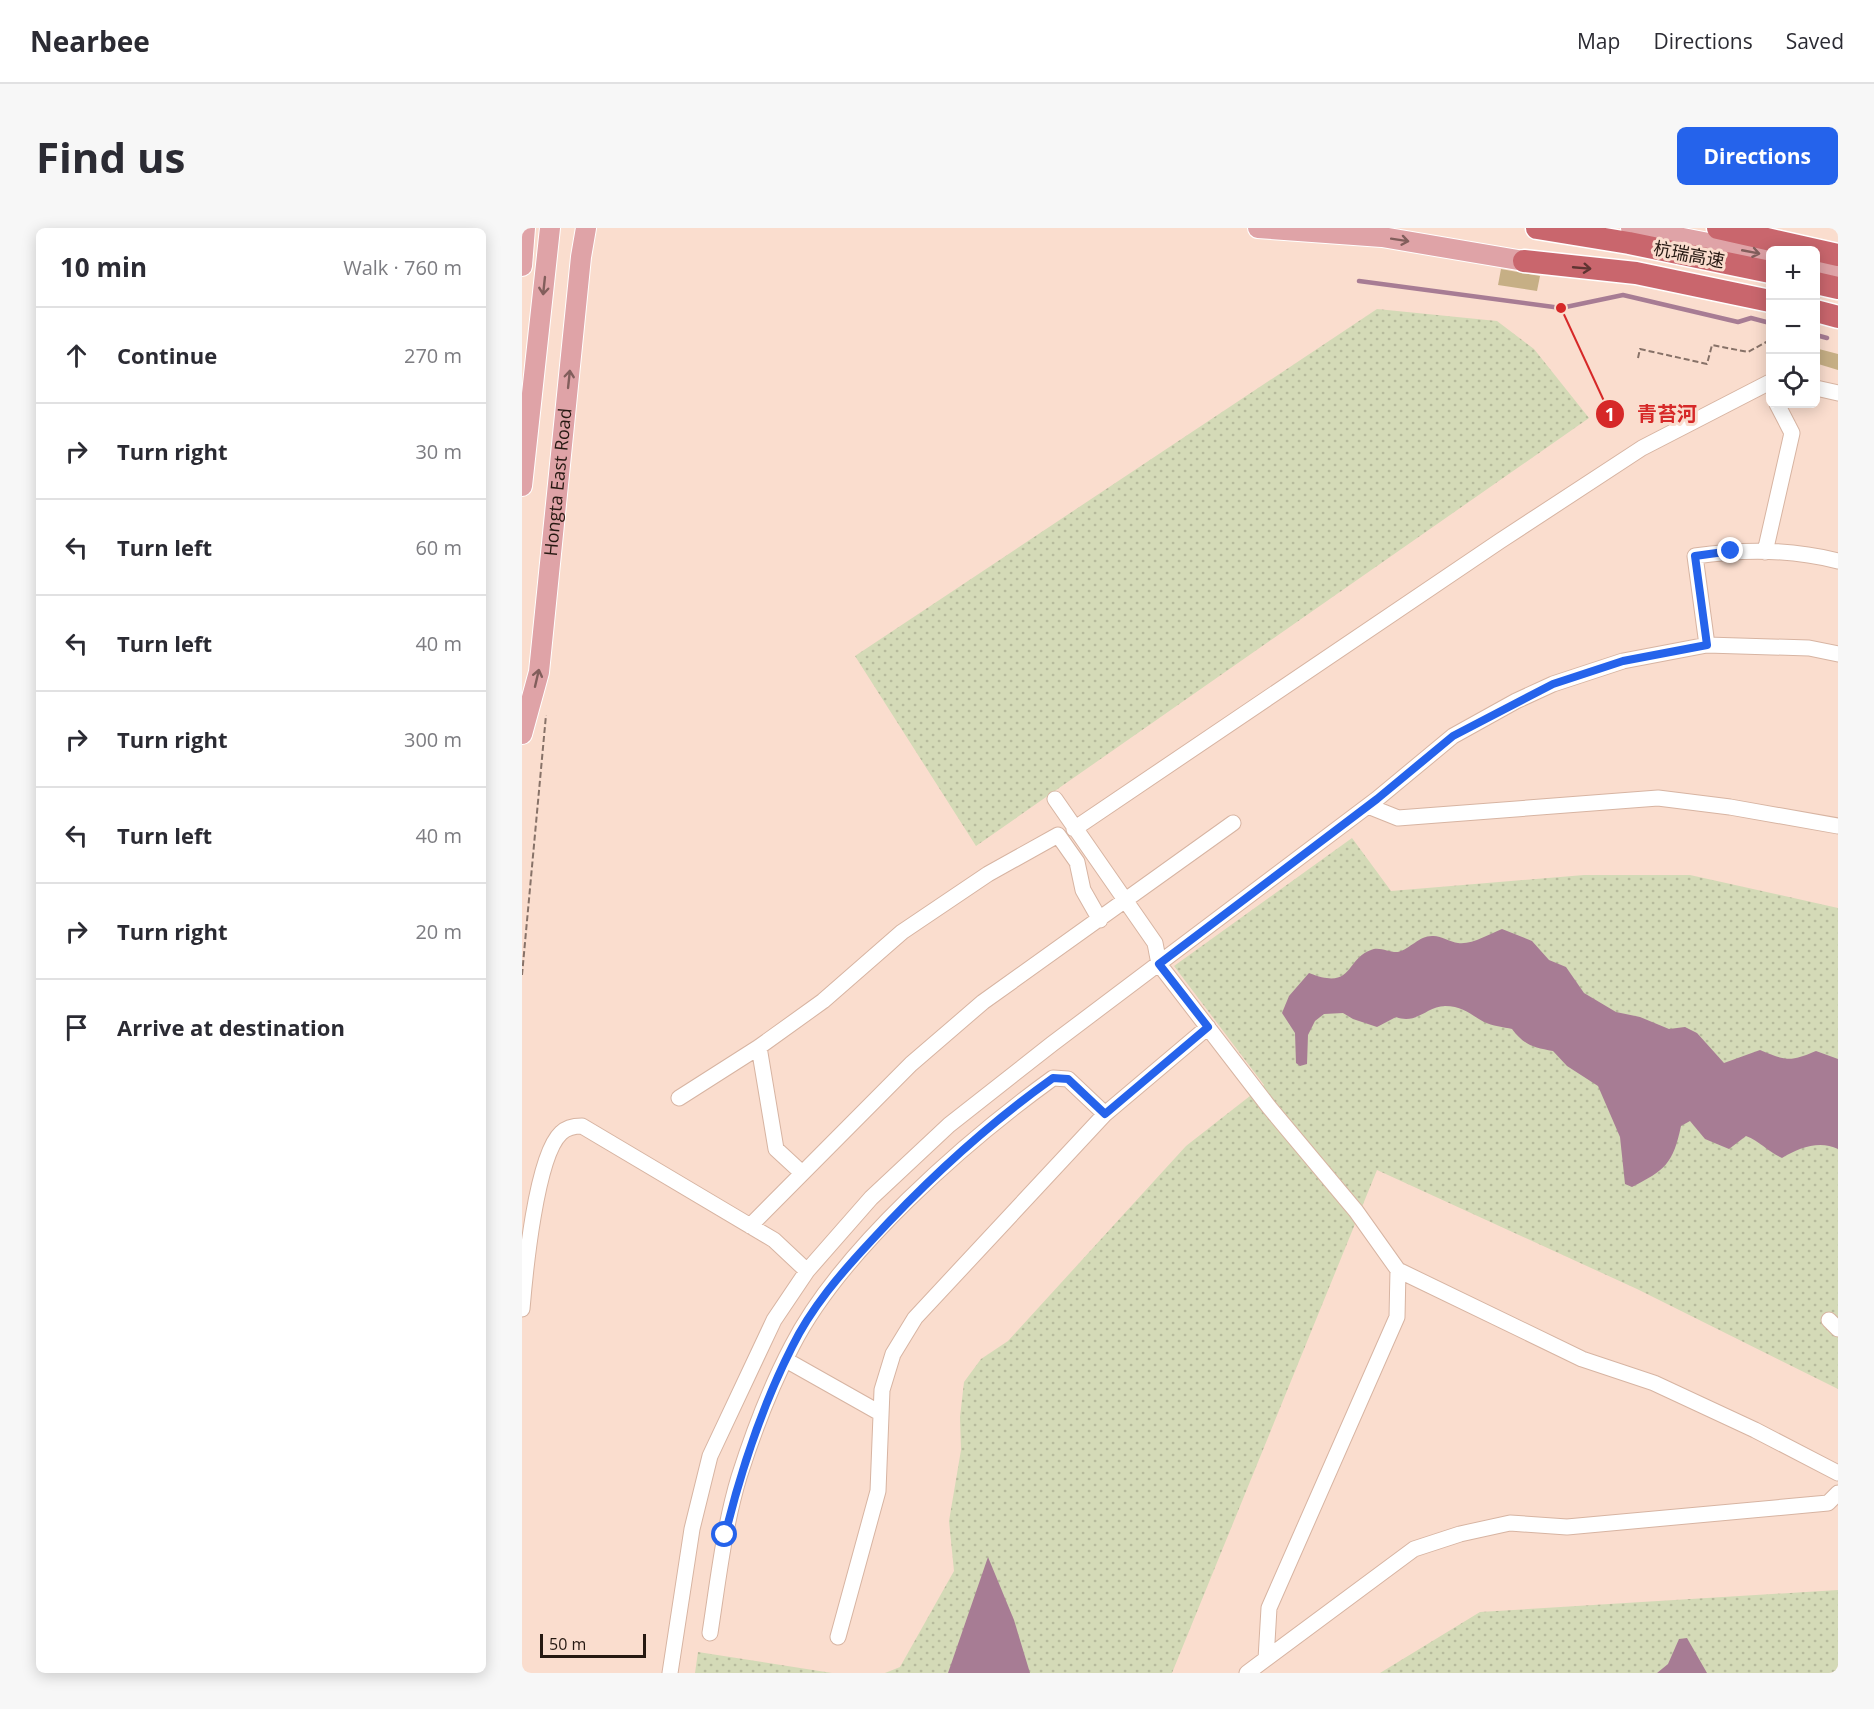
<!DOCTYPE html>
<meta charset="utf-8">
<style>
:root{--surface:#fff;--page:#f7f7f7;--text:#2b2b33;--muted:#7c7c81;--line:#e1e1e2;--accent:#2563eb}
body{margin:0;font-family:"Open Sans","Noto Sans SC",sans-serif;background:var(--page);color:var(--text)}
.controls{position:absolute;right:18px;top:18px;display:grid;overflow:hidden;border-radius:9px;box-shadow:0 3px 15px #0003}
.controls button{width:54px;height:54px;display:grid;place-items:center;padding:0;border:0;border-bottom:2px solid var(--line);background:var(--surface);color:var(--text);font:30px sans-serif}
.scale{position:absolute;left:18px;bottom:15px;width:106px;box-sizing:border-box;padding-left:6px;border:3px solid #261912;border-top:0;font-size:16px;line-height:21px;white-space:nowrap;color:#261912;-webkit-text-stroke:4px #faddce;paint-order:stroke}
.stop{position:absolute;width:18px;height:18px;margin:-14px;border:4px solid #2563eb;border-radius:50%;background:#fff}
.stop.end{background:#2563eb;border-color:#fff;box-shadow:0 2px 6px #0008}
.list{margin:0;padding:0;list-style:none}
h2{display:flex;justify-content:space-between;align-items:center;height:78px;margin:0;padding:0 24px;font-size:26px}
h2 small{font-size:20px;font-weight:400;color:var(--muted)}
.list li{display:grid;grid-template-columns:39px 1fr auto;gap:18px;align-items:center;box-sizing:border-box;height:96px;padding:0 24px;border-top:2px solid var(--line)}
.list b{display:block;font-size:22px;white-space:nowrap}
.list em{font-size:20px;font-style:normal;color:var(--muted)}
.icon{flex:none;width:33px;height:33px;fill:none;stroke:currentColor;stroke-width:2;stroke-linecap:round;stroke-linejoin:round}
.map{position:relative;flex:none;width:1316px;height:1445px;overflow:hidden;border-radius:9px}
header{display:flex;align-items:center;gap:36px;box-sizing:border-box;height:84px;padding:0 30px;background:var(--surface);border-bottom:2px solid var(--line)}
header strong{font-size:28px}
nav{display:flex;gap:33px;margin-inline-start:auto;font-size:21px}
.intro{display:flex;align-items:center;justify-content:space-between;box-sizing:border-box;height:144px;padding:0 36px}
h1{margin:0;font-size:42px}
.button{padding:15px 27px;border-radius:9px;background:var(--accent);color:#fff;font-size:21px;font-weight:700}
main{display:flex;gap:36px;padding:0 36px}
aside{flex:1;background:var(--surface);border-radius:9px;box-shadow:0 3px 15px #0003}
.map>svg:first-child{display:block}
.green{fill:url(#green-dots)}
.water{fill:#a77c94}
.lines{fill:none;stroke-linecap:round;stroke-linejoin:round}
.stream{stroke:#a77c94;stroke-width:4.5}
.building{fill:#c6af85}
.minor-casing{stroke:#d7b4a2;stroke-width:17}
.major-casing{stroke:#fff;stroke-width:22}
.highway-casing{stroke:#fff;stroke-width:25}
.path{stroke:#877268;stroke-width:2;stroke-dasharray:6 3;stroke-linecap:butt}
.minor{stroke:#fff;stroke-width:15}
.major{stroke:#dfa3a7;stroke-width:20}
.highway{stroke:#c9666d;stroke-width:22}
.oneway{stroke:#825e5c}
.oneway2{stroke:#5f3432}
.route{stroke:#2563eb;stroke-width:8}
.labels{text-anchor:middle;stroke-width:6;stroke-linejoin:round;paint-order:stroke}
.street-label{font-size:18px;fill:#261912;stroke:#faddce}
.leader{fill:none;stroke:#d62828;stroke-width:2}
.callout-dot{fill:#d62828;stroke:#faddce;stroke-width:2}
.mark-label{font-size:18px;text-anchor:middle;font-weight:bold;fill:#fff}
.callout-label{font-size:20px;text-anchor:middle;font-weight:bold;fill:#d62828;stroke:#faddce;stroke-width:6;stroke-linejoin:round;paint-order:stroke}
</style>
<header>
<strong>Nearbee</strong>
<nav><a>Map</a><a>Directions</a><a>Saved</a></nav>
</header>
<div class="intro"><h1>Find us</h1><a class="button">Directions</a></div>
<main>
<aside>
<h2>10 min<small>Walk · 760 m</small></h2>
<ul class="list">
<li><svg class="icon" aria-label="ahead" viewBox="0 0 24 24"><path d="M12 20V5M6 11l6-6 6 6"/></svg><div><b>Continue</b></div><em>270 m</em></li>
<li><svg class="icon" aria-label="right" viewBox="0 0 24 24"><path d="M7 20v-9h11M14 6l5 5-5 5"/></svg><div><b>Turn right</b></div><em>30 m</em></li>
<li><svg class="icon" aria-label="left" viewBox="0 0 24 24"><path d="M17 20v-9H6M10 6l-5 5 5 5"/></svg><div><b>Turn left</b></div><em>60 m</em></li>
<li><svg class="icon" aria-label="left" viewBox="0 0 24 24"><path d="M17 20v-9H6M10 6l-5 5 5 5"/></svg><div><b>Turn left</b></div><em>40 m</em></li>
<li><svg class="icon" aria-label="right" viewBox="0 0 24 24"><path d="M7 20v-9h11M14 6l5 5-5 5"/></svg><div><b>Turn right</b></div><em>300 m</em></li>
<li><svg class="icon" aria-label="left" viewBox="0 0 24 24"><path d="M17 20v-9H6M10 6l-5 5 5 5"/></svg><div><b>Turn left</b></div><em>40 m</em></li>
<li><svg class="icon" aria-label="right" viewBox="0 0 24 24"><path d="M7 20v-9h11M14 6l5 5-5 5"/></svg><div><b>Turn right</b></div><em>20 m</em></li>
<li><svg class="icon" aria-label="arrive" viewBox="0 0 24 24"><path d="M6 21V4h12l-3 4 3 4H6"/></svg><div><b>Arrive at destination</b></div></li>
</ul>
</aside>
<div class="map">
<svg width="1316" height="1445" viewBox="0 0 1316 1445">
<defs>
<pattern id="green-dots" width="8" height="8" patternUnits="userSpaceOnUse" patternTransform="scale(1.5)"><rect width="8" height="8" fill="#d4dab7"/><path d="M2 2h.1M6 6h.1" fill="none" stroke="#b6ba9c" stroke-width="1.8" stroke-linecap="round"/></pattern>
</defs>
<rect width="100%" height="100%" fill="#faddce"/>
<path class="green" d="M855,81L975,93L1012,121L1067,190L454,618L333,428Z
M830,610L869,663L1062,647H1168L1316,680V1161L1115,1061L855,942L650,1445H363L378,1439L432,1343L427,1293L439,1222L438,1189L442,1154L459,1131L486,1113L664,918L742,857L652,738Z
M1316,1362V1445H858L958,1384Z
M176,1424L310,1445H173Z"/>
<path class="water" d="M980,701L1010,713L1027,732L1044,739L1062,765L1094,784L1118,789L1147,801L1163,799L1175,805L1202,835L1238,822C1264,833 1268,834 1294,823L1316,831V921C1297,912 1277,920 1260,930C1246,924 1238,913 1224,908L1207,921L1183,911L1168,893L1159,898C1151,936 1143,942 1110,959L1103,956L1098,909L1076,858L1045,838L1031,823C1012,820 1002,817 990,801C982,799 970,798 962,794C949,787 941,778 923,778C905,778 895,797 874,789L855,799L831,791L821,785L802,786L793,793L786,807L785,836L778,838L774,835L773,805L760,785L767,768L787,745C832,763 823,731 849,722C857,718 868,725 876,724C888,721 897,708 910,708C918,707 928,714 936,715C950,717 967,706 980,701Z
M466,1329L492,1392L508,1445H426Z
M1165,1410L1185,1445H1135L1146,1436L1157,1411Z"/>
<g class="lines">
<path class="stream" d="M837,53L1039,80L1101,67L1216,94L1229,90L1248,95
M1294,107L1305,110"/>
</g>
<path class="building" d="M979,41L1018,48L1015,63L976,57Z
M1293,120L1316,126V142L1293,135Z"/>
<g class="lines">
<defs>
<path id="minor" d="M1294,160L1316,165
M1243,324L1270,205L1255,176
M1185,417L1173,328C1220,321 1270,321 1316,333
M533,571L633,715L637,736L747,879L834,983L876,1042L1060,1131L1132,1155L1233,1202L1316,1245
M846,578L876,590L1136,570L1208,579L1316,598
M552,601L978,313L1120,220L1248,154
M237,819L254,921L280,945
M157,870L237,819L301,773L380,704L466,646L536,607L555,634L561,662L578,692
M228,998L389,836L461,774L711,595
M0,1081C3,1045 14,928 39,905C45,899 52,898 60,898L252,1012L285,1043
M1307,1092L1316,1101
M264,1132L358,1185
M188,1405C196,1353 202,1299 217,1249C231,1205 249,1158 270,1118C319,1022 444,913 531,850L546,851L583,886
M316,1409L356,1263L360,1162L371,1126L393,1090L583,886L686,799
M744,1431L747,1380L875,1089L876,1042
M148,1445L170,1301L188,1228L252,1092L285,1043L349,970L427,897L530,816L855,571L931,508L994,473L1031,456L1101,433L1185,417L1287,420L1316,426
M725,1445L892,1321L938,1306L988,1295L1045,1299L1306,1275L1316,1265"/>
<g id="major">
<path d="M736,0L860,9L1002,33"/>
<path d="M1109,0L1248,27"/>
<path d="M0,38L3,0"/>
<path d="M1294,38L1316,44"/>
<path d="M0,258L28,0"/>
<path id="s1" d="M0,506L17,444L59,29L64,0"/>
</g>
<path id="highway" d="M1015,0L1107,15L1248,44
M1196,0L1316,27
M1002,33L1114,45L1248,73
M1294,55L1316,60
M1294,83L1316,89"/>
</defs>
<use href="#minor" class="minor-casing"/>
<use href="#major" class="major-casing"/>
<use href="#highway" class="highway-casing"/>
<path class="path" d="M1116,130L1118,121L1185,136L1190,117L1226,124L1248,112
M0,747L24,487"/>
<use href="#minor" class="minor"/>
<use href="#major" class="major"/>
<use href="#highway" class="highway"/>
</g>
<defs><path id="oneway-shaft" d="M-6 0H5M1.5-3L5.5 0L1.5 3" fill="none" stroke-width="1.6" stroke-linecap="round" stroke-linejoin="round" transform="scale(1.5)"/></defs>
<g class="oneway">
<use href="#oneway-shaft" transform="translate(878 12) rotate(9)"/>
<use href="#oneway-shaft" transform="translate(1229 24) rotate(11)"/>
<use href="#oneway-shaft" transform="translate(22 58) rotate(96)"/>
<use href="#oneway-shaft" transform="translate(47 151) rotate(-84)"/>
<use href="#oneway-shaft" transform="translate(15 450) rotate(-77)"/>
</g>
<use class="oneway2" href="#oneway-shaft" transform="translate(1060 40) rotate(5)"/>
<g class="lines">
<path class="route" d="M203,1307C219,1242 240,1178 270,1119C289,1080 319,1045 349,1013C404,953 465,897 531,850L546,851L583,886L686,799L637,736L855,571L931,508L1031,456L1101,433L1185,417L1173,328L1209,323"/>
</g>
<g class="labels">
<g class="street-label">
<text transform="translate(1167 27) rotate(11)" y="6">杭瑞高速</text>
<text dy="6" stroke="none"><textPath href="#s1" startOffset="255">Hongta East Road</textPath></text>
</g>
</g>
<path class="leader" d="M1039 80L1088 186"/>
<g class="callout-dot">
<circle cx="1039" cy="80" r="6"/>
<circle cx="1088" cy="186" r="15"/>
</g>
<g class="mark-label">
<text x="1088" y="193">1</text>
</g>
<g class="callout-label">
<text x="1145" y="193">青苔河</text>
</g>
</svg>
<div class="controls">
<button>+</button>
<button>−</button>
<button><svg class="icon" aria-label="locate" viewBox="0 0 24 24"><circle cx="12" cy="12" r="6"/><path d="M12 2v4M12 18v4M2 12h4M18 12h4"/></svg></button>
</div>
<div class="scale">50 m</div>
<div class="stop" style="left:203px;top:1307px"></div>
<div class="stop end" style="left:1209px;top:323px"></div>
</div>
</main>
